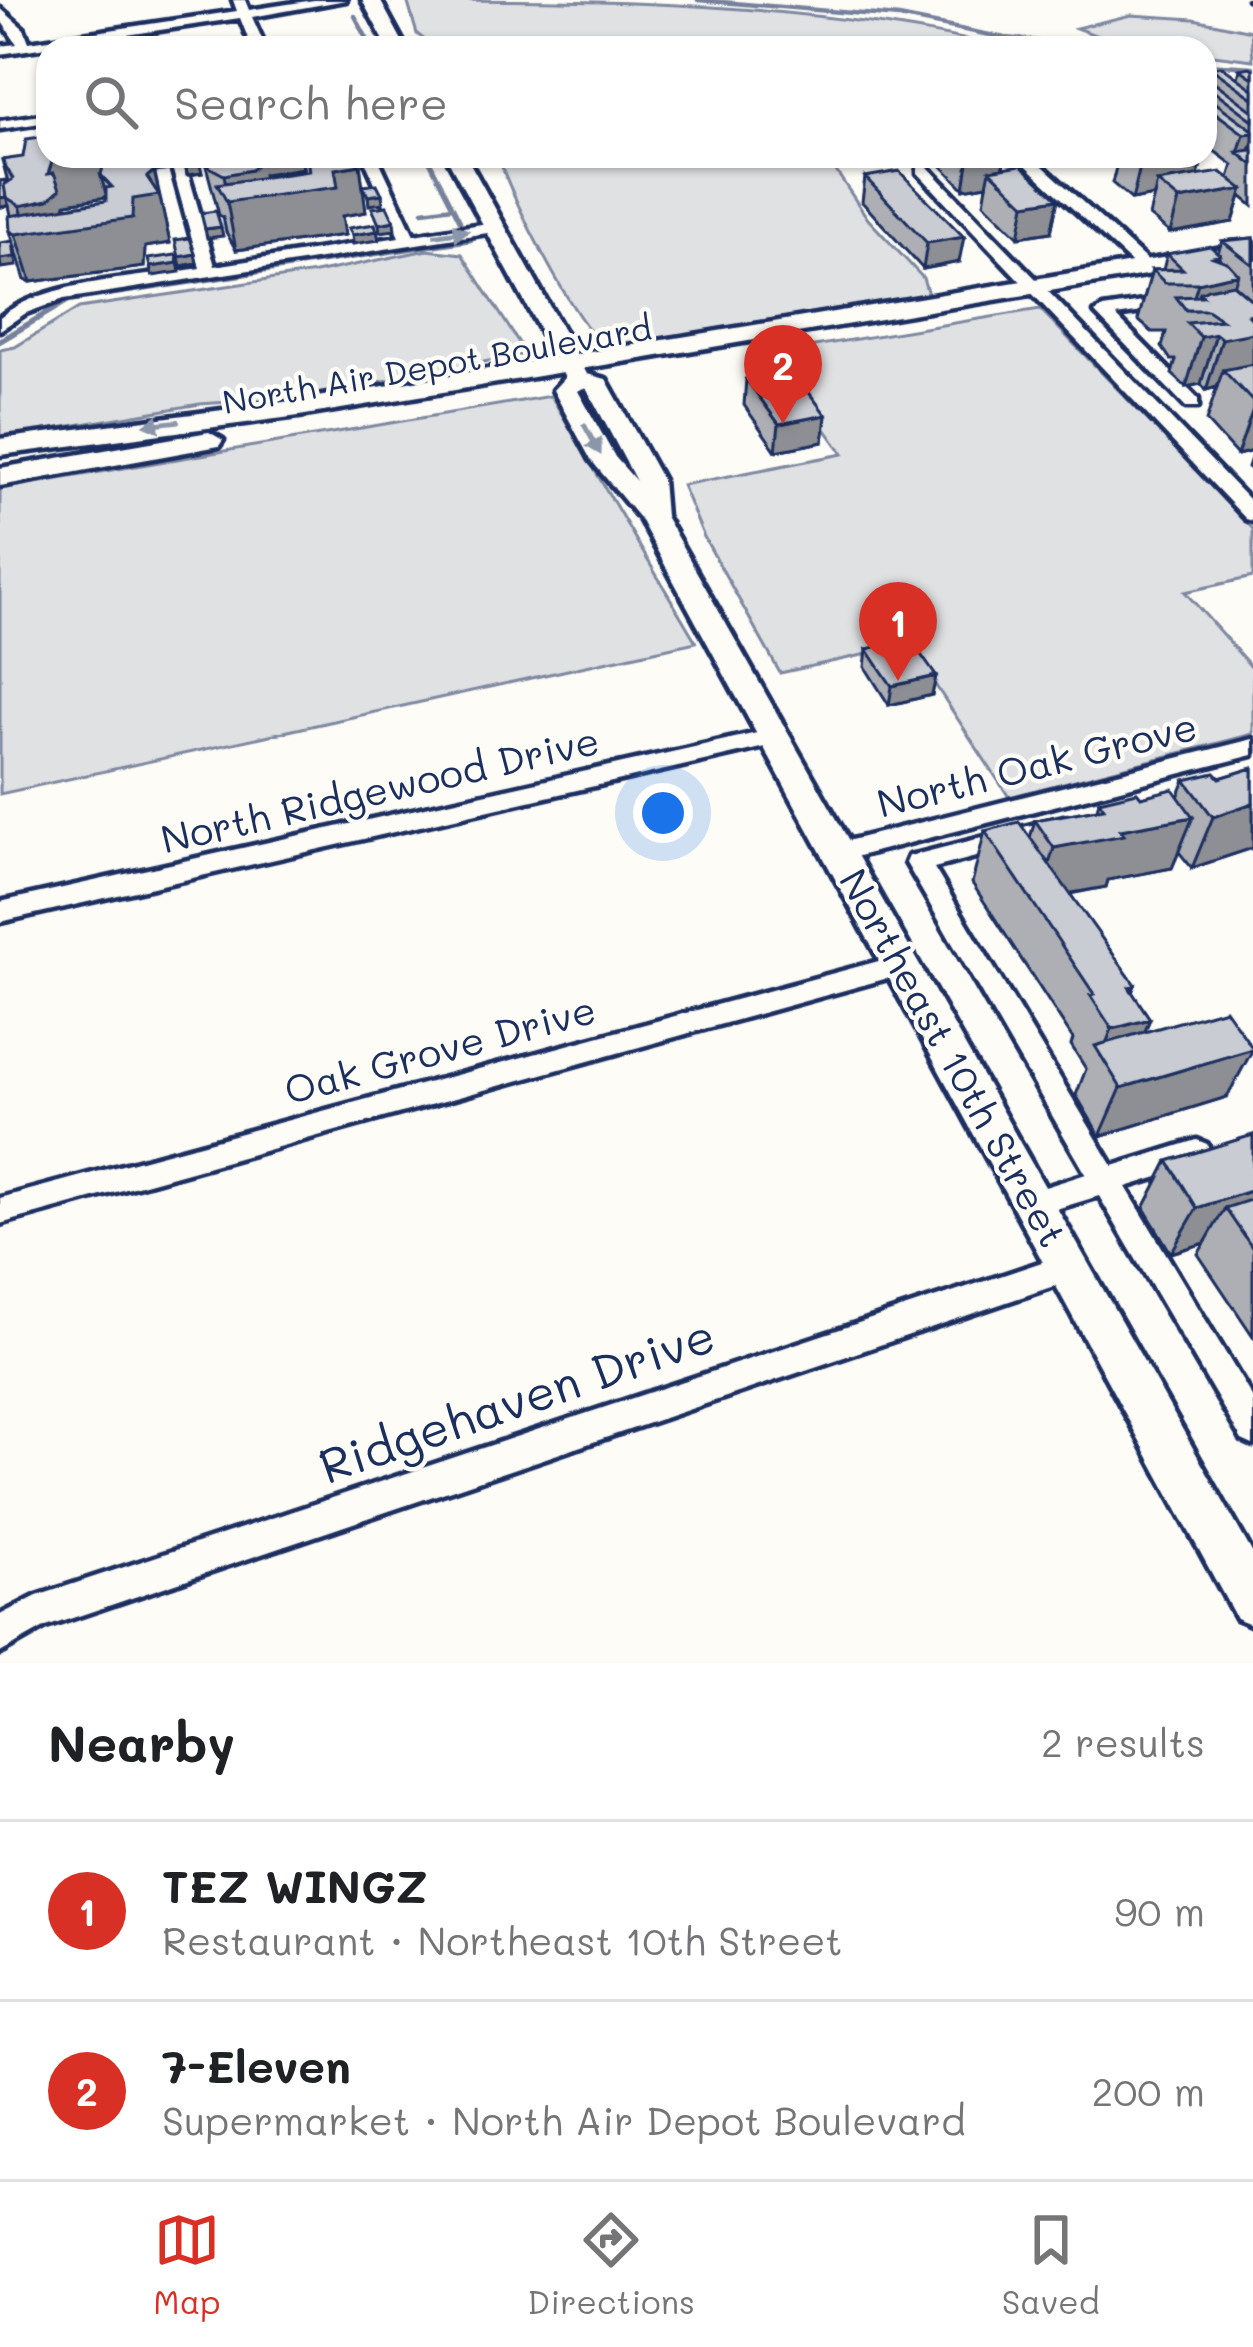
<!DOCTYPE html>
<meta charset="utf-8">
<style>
:root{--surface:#fff;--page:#f2f2f2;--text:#202124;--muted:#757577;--line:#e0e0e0;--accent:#d93025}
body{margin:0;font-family:Mali,sans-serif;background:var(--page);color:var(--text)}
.you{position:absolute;left:663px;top:813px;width:42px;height:42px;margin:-30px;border:9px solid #fff;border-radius:50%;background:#1a73e8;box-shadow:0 0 0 18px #1a73e833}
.badge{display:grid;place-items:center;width:78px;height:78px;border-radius:50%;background:var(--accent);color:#fff;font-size:39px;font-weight:700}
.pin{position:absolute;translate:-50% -99px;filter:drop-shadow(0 3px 6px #0008)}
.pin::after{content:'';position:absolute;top:63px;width:42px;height:36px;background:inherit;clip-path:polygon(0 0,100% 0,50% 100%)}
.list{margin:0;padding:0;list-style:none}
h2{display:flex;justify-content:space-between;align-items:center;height:156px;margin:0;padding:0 48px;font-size:51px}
h2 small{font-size:39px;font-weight:400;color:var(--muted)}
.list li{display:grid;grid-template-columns:78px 1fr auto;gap:36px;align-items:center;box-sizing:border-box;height:180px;padding:0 48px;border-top:3px solid var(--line)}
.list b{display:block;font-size:45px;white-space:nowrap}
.list p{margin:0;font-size:39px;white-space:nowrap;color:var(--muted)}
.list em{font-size:39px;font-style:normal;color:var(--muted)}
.icon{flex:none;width:66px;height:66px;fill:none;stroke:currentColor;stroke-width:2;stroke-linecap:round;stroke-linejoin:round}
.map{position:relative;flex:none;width:1253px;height:1663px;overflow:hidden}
.search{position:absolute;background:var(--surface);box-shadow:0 3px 9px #0004;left:36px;right:36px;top:36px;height:132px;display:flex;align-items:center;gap:30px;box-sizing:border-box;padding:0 42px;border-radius:36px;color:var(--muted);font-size:45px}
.sheet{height:516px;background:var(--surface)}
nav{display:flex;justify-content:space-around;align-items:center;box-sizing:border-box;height:168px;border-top:3px solid var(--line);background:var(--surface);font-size:33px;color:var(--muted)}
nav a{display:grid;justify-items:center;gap:6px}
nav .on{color:var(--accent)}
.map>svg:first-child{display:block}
.green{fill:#e0e1e3;stroke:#7e88a0;stroke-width:3}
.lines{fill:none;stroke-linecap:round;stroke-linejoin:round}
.stream-far1{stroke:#76819c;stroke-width:4.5}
.stream{stroke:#76819c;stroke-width:6}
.minor-casing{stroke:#1b2f5e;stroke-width:9}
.secondary-casing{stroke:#1b2f5e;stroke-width:9}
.primary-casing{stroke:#1b2f5e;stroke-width:9}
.minor{fill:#fdfcf7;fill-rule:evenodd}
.secondary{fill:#fdfcf7;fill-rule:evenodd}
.primary{fill:#fdfcf7;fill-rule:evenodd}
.rail{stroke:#1b2f5e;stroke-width:4.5}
.wall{fill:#adafb5;stroke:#1b2f5e;stroke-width:3;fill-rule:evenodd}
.shaded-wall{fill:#8d8f94;stroke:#1b2f5e;stroke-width:3;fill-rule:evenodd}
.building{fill:#c9ccd3;stroke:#1b2f5e;stroke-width:3}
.oneway{fill:#8c96aa}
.labels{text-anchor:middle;stroke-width:9;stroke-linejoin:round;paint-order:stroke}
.far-street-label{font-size:33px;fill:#1b2f5e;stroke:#fdfcf7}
.street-label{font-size:39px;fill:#1b2f5e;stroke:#fdfcf7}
.near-street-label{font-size:48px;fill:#1b2f5e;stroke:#fdfcf7}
</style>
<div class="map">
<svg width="1253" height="1663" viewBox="0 0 1253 1663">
<rect width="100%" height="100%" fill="#fdfcf7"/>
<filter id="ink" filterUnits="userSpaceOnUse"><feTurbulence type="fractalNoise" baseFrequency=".00833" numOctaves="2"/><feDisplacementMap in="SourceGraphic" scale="24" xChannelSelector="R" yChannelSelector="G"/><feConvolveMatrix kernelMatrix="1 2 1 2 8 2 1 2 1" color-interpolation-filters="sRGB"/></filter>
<g filter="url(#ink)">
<path class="green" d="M407,0C606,0 812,2 1004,48H435L417,34Z
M1131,15L1194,19L1251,31L1253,60L1205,54V48L1103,38L1076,28Z
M498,156H826L868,219L923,278L928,294L605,347C572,319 512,199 498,156Z
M427,250L462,254L526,354L300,397L200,404L0,438V350L15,347L79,308L315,273Z
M1040,309L1253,529V577L1185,592L1253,669V734L1009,797L909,645L780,673L704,537L682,485L843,454L771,353Z
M551,396L696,642L0,794V489Z"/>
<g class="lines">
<path class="stream-far1" d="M698,0L899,17L1005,38L1116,48
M355,16L372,48
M1205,64L1253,67
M427,156L460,221
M423,211L453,207
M268,270L471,240"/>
<path class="stream" d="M0,341L69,300L288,267"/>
<defs>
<path id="minor" d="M233,0H245L249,10L314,0H346L252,17L266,48H252L240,18L0,54V46L17,44L0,19V8L24,29L29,42L237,11Z
M48,114V122L0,129V121Z
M169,156H183L215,266L399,237L363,156H377L414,235L494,222L502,227L494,232L64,299L26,313L0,330V317C47,280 141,278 200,268Z
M1016,156H1032L1153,266V272H1141Z
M918,167H928L1253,504V521L1246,519L918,173Z
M1143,302L1151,307L1149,311L1116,316L1198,399V407H1186L1095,313L1103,308Z
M775,729L786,737L783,743L0,922V902Z
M1253,739V755L839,861L830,858L827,852L830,846L839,843Z
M1063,817L1071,820L1075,826L1071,832L934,868L1113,1166L1197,1140L1207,1144L1211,1153L1207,1162L1126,1187L1253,1399V1445L1242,1440L1099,1196L1033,1216L1023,1212L1018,1203L1023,1194L1086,1174L906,863L909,856L918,854Z
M901,955L910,958L914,965L910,972L0,1224V1198Z
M1069,1253L1080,1257L1084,1267L1080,1277L1069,1281L46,1627L0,1653V1615L37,1596Z"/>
<path id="secondary" d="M362,0H380L406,48H388Z
M446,156H466L587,374L606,379L662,480L665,516L1253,1554V1625L1236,1618L640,519L591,460L553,390L565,377ZM583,388L587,389L636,481L615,457L578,391Z"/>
<path id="primary" d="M1253,243V257L299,416L0,455V439L299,400Z
M209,432L223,440L219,446L0,486V468Z"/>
</defs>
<use href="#minor" class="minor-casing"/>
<use href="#secondary" class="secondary-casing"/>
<use href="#primary" class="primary-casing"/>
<use href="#minor" class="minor"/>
<use href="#secondary" class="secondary"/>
<use href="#primary" class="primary"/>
<path class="rail" d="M1246,0L1253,3"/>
</g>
<path class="wall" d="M1211,68L1238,78L1240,69H1253V206L1241,196L1233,222L1170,233L1149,216L1154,196L1132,200L1112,183L1119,156H1202L1198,176L1229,178L1233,165L1205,144V75L1208,78Z
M183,156H353L360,165L366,212L342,216L345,235L236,250L226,232L223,217L219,215L205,162H199L202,173L187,175ZM303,168V171L264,177L263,174Z
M934,156H1005L1003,168L1058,199L1051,232L1019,237L984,203L987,185L964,189L934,158Z
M148,158L152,160L170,243L145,247L144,267L31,282L25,280L10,231L11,215L9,206L0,207V181L8,182L2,160ZM106,197V201L66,207V203Z
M865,177L959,262L923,269L862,202Z
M1253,238V451L1237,455L1206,421L1217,387L1206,390L1201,384L1186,387L1172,374L1176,360H1171L1162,347L1166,332H1152L1138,320L1152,270H1163L1167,254L1218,253L1222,241Z
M746,379L826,415L823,442L776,451L744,405Z
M1253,452V471L1248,467Z
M867,649L936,676L932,695L889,705L865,667Z
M1253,768V848L1192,868L1179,852L1172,868L1108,880L1106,887L1070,894L1135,985L1132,992L1150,1019L1144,1032L1227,1097L1100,1136L1076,1095L1086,1069L1071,1045L1073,1039L972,883L985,831L1030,838L1035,820L1097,809L1099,801L1141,797H1178L1185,780L1220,778Z
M1253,1135V1336L1198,1254L1205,1243L1171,1253L1144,1208L1168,1161Z"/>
<path class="shaded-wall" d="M1253,133V141L1247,160L1238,153L1244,134Z
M53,156H148L152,173L154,171L170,243L145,247L144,267L31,282L16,234L28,232L20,206L48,174ZM101,177L112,187L132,218L65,208L66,203L107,197Z
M248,156H301L303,168L263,174L267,196L335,169L360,165L366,212L342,216L345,235L236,250L227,202L229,201L224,175Z
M969,156H1005L1000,180L990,170L987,185L964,189Z
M1203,157L1194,190L1157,182L1154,196L1132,200L1140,167Z
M168,162L170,170L155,172L154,164Z
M200,165L202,173L187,175L186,167Z
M1243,189L1233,222L1170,233L1179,200Z
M382,194L383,203L369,205L368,196Z
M6,197L9,206L0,207V198Z
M1058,199L1051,232L1019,237L1025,204Z
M394,221L395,230L380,232L379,224Z
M221,227L223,236L207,238L205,229Z
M377,231L379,240L353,244L352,235Z
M964,237L959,262L923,269L927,243Z
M13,241L17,266L1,268L0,259Z
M195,254L197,263L181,266L179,257Z
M1220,255L1213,279L1238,274L1222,323V320L1200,293L1195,310H1190L1198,283L1213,257Z
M178,263L180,272L152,276L150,267Z
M1253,298V363L1247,382L1223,370L1217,387L1206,390L1222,339L1246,320Z
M1216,334L1201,384L1186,387L1201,337Z
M1253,409V451L1237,455Z
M826,415L823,442L776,451L779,424Z
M936,676L932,695L889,705L892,686Z
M1253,803V848L1192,868L1213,817Z
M1193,817L1172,868L1108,880L1106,887L1038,899L1054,848L1120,830Z
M1135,985L1117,1028L1150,1019L1129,1068L1101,1056L1129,987Z
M1253,1049L1227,1097L1100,1136L1121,1088Z
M1253,1190V1227L1225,1208L1205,1243L1171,1253L1197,1208Z"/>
<path class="building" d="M1221,66L1253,89V98L1211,68Z
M1250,67L1253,69V78L1240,69Z
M1205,75L1253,111V120L1205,84Z
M1205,95L1253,130V133L1244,134L1205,105Z
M48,136V156H54L48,174L54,173L60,189L48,200L20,206L6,197L4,185L13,179L2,160L23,157L26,139Z
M1251,150L1253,151V165L1237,152Z
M116,156H146L152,160L154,171L147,177L159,195L133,199L132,218L16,234L10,231L9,216L106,201V188L112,187L101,175L105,158Z
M151,156H167L168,162L154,164Z
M183,156H198L200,165L186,167Z
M206,156H258L260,160L251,170L224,175L209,167Z
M311,156H352L360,165L335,169L338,187L227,202L217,184L309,171L307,158H313Z
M1126,156H1202L1203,157L1140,167Z
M1021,165L1058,199L1025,204L990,170Z
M899,171L964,237L927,243L865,177Z
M1221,172L1243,189L1179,200L1157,182Z
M6,180L4,185L6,197L0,198V181Z
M377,184L382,194L368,196L363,186Z
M387,206L394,221L379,224L372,208Z
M216,211L221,227L205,229L201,213Z
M375,224L377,231L352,235L349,228Z
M190,238L195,254L179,257L175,240Z
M1253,238V265L1222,241Z
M13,241L15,257L0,259V243Z
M1210,246L1220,255L1213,257L1227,262L1238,274L1198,283H1165L1152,270L1183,269L1167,254Z
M176,255L178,263L150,267L148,259Z
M1233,284L1253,301V314L1248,315L1253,320V333L1222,339L1216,334L1201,337L1187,323L1222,320L1207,310H1186L1176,297L1203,296L1200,293L1208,289Z
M1253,364V402L1223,370Z
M792,370L826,415L779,424L746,379Z
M910,639L936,676L892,686L867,649Z
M1253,768V803L1213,817L1185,780L1215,773L1220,778Z
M1173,789L1193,817L1120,830L1124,835L1054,848L1035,820L1104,808L1099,801L1137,792L1141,797Z
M1019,822L1135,985L1129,987L1150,1019L1112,1029L1090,995L1094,994L985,831Z
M1225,1009L1253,1049L1121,1088L1095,1046Z
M1253,1135V1190L1197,1208L1168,1161Z
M1253,1199V1249L1225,1208Z"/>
<defs><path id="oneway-solid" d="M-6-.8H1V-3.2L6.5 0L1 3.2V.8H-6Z" transform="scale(3)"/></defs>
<g class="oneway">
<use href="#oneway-solid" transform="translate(451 233) rotate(-8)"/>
<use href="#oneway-solid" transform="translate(162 423) rotate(174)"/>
<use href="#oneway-solid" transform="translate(592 439) rotate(61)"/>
</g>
</g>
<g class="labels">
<g class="far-street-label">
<text transform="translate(437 365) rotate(-10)" y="12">North Air Depot Boulevard</text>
</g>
<g class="street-label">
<text transform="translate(1037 765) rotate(-14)" y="14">North Oak Grove</text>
<text transform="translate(380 790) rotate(-13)" y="14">North Ridgewood Drive</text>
<text transform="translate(440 1050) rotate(-15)" y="14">Oak Grove Drive</text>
<text transform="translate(953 1058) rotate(61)" y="14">Northeast 10th Street</text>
</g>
<g class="near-street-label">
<text transform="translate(517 1401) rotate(-19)" y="17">Ridgehaven Drive</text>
</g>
</g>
</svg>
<div class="you"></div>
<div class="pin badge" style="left:898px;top:681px">1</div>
<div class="pin badge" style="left:783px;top:424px">2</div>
<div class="search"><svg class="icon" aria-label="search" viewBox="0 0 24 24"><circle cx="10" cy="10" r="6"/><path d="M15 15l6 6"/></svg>Search here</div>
</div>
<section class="sheet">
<h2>Nearby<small>2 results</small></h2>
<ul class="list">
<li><span class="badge">1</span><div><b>TEZ WINGZ</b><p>Restaurant · Northeast 10th Street</p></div><em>90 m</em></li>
<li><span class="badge">2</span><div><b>7-Eleven</b><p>Supermarket · North Air Depot Boulevard</p></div><em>200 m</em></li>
</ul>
</section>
<nav>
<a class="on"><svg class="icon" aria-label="map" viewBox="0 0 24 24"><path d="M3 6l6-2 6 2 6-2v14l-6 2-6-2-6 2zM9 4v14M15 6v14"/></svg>Map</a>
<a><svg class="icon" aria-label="directions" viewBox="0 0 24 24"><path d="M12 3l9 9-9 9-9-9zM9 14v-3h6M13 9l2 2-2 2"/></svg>Directions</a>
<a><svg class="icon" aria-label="saved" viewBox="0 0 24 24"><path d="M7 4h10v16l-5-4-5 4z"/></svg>Saved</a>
</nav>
